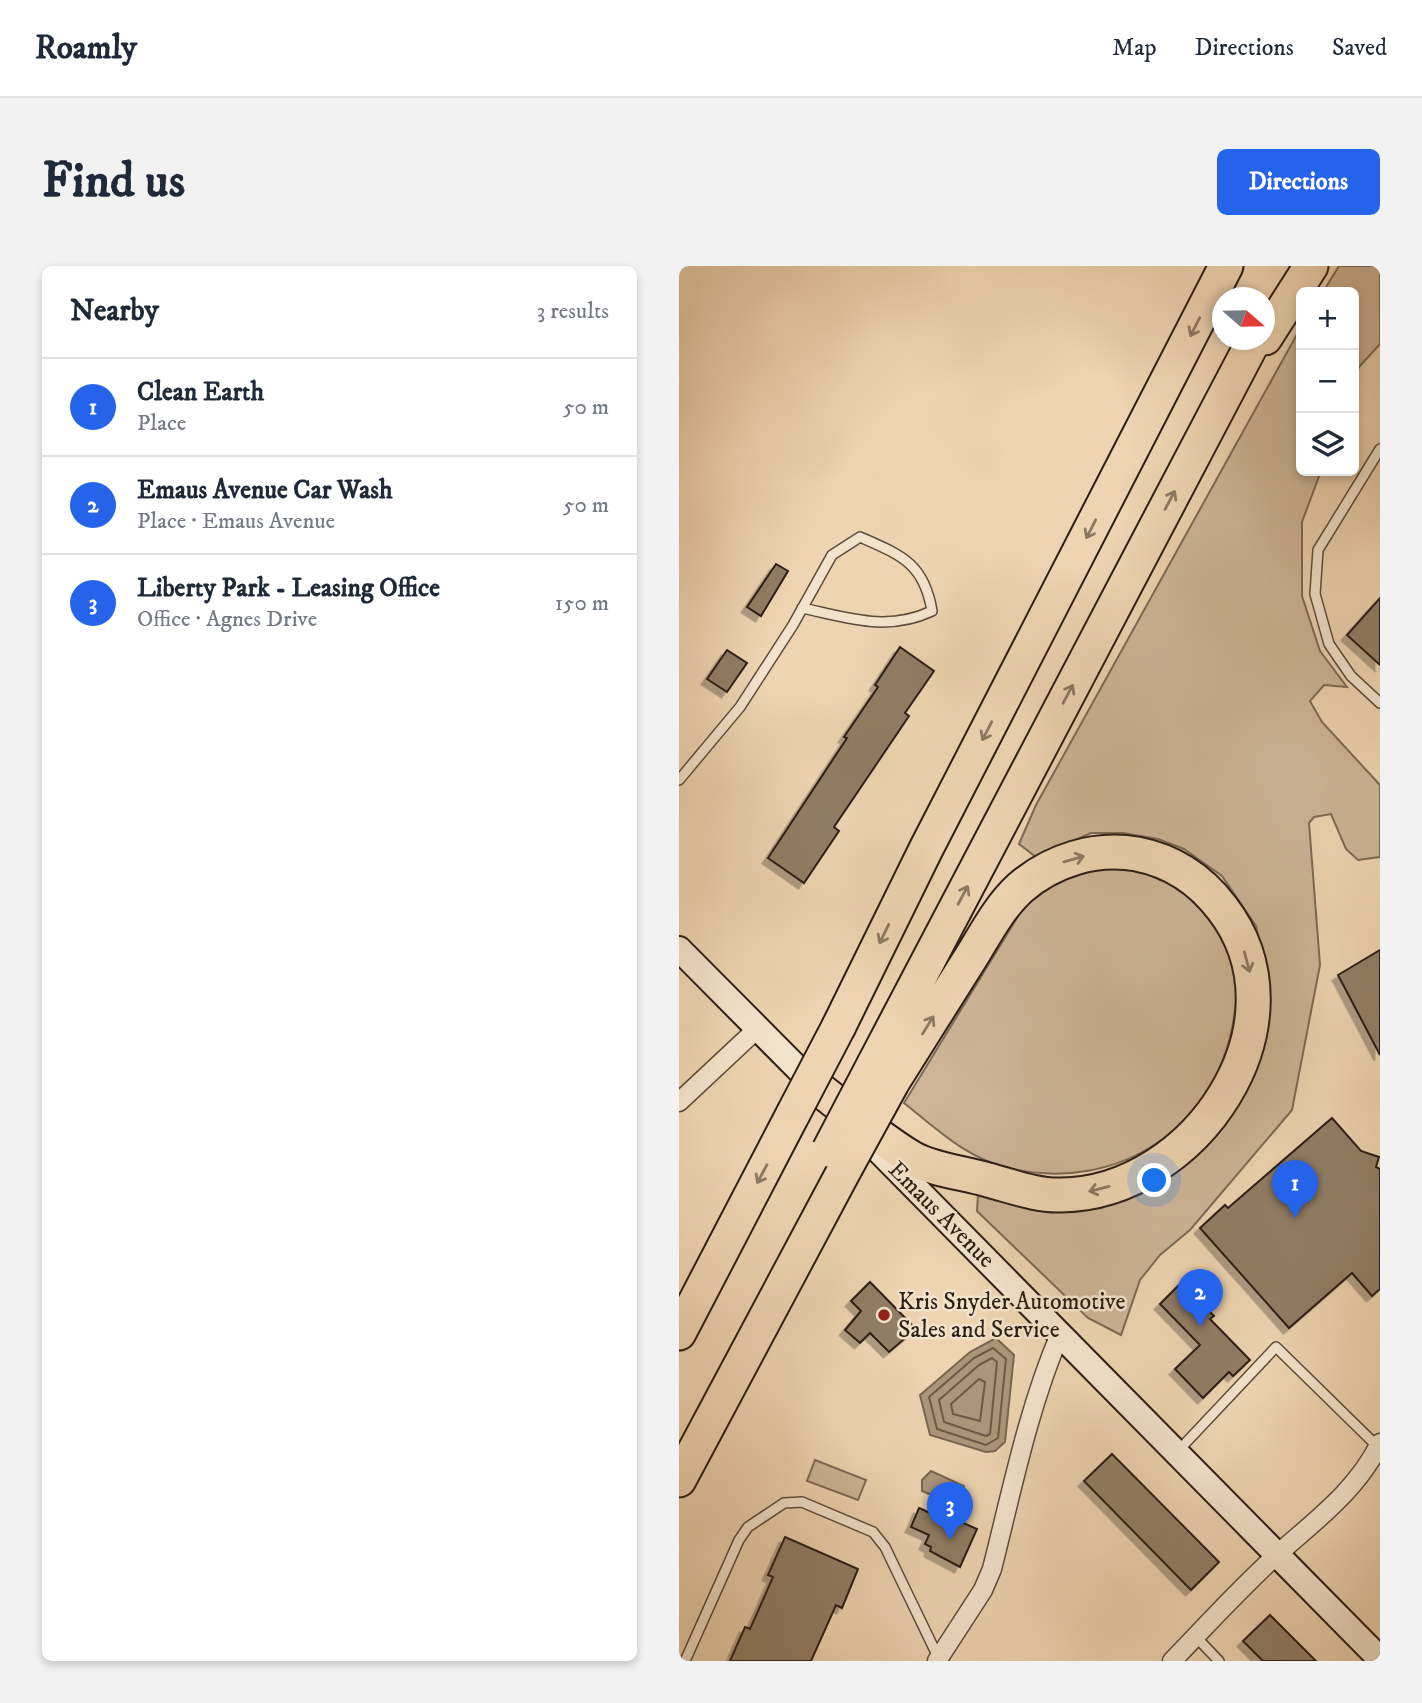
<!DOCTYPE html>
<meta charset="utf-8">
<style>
:root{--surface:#fff;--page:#f2f2f3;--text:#1f2937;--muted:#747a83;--line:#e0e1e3;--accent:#2563eb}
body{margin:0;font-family:"IM FELL DW Pica",serif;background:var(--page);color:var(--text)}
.controls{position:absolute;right:21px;top:21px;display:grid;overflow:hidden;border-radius:10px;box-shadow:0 4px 10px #0003}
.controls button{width:63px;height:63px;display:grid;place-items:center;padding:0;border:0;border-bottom:2px solid var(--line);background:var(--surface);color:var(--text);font:35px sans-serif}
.compass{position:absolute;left:533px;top:21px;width:63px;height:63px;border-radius:50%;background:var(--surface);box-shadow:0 4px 10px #0003;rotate:110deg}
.you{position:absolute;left:476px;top:915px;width:24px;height:24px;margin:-18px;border:5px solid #fff;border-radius:50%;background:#1a73e8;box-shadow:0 0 0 10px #1a73e833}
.badge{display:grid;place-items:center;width:46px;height:46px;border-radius:50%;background:var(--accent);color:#fff;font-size:23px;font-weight:700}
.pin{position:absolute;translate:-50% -58px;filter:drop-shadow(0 2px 4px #0008)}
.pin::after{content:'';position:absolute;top:37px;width:24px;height:21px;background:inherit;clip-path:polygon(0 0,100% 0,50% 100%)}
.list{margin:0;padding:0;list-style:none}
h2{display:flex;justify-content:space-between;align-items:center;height:91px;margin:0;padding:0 28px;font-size:30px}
h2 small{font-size:23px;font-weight:400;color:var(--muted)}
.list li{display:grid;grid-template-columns:46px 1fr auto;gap:21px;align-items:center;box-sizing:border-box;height:98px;padding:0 28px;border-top:2px solid var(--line)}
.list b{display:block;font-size:26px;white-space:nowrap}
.list p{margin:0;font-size:23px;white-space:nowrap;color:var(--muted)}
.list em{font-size:23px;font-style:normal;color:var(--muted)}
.icon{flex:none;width:38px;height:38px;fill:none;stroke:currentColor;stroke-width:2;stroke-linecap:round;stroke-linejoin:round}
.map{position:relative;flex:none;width:701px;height:1395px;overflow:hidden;border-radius:10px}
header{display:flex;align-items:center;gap:42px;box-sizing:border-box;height:98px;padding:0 35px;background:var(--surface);border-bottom:2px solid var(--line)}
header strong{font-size:33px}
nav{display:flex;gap:38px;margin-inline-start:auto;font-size:24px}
.intro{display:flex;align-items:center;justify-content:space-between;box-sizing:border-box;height:168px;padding:0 42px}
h1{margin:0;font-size:49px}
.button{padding:18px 32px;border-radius:10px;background:var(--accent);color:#fff;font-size:24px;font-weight:700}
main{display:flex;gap:42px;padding:0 42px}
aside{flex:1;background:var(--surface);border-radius:10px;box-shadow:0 4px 10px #0003}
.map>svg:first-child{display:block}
.green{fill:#cdb596;stroke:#7c6a54;stroke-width:2}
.water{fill:#ac967b;stroke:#796651;stroke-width:2}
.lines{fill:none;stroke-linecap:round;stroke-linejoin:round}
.shore{stroke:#6c5a47;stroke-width:2}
.building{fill:#917d65;stroke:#2c1e13;stroke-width:2;filter:url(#shadow)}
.service-casing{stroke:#5c4c3a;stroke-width:12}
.minor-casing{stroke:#5c4c3a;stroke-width:21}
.secondary-casing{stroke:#2c1e13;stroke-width:28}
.motorway-casing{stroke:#2c1e13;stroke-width:37}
.service{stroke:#f4e3cc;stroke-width:9}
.minor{stroke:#f4e3cc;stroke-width:18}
.secondary{stroke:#f4e3cc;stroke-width:24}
.motorway{stroke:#eed4b1;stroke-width:33}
.motorway-bridge-casing{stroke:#2c1e13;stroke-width:37;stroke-linecap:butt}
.motorway-bridge{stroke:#eed4b1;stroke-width:33}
.oneway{stroke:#8d7962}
.poi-dot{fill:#8f2418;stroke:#f4e3cc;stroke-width:2.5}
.labels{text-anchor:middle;stroke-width:5;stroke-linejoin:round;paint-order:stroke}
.street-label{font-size:24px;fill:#2c1e13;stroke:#f4e3cc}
.poi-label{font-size:24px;fill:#2c1e13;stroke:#f4e3cc;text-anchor:start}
</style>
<header>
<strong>Roamly</strong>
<nav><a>Map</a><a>Directions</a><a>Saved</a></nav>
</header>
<div class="intro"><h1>Find us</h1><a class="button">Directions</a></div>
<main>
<aside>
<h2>Nearby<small>3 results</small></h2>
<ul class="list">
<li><span class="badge">1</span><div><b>Clean Earth</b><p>Place</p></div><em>50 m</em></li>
<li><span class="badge">2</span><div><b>Emaus Avenue Car Wash</b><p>Place · Emaus Avenue</p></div><em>50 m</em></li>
<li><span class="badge">3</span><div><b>Liberty Park - Leasing Office</b><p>Office · Agnes Drive</p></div><em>150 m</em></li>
</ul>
</aside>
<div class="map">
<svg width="701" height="1395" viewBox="0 0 701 1395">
<defs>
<filter id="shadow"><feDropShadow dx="-5.5" dy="5.5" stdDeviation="0" flood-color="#0004"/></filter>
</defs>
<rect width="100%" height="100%" fill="#eed4b1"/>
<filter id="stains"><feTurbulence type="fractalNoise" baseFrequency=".00286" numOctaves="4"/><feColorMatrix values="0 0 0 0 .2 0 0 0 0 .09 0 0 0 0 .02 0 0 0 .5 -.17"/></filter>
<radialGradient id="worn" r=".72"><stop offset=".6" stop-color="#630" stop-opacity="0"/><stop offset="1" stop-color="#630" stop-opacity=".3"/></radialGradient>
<path class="green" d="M660,0H701V78L680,101L675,115V26H644Z
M622,61V205H642L623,256V330L641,385L668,421L645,419L631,435L643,456L701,519V591L679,594L667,583L652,548L635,551L630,557L641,699L613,844L511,964L481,989L461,1014L442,1069L409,1052L298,945L299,929L291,924L332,931L517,881L585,699L577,660L543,610L505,583L479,573L444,567H412L357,591L340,578L357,539Z
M404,598L490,605C505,622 540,654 550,673C559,691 558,732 555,752C538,861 441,926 333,903C288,893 259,864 225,837L341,647L355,631Z
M136,1194L187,1214L179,1234L128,1215Z"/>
<path class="water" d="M317,1072L335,1089L326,1176L316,1185L307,1186L251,1169L241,1129L291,1086Z
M252,1205L285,1220L284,1235H279L276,1239L243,1225V1214Z"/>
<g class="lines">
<path class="shore" d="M314,1082L327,1093L319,1172L307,1179L258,1163L250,1131L295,1092Z
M313,1092L318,1096L311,1168L307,1170L265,1156L260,1134L300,1099Z
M300,1113L306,1116L301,1155L274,1148L272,1138Z"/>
</g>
<path class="building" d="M97,298L109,305L82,350L68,341Z
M701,332V399L668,369Z
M221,381L255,405L226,447L230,450L155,561L160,565L125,617L89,592L168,472L165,471L199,421L196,419Z
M48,384L68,397L48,426L28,413Z
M701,684V789L659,709Z
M653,852L682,885L700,891L697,901L701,903V1023L693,1030L673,1007L610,1062L521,962L546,939L549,942Z
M191,1016L237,1063L210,1086L191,1067L181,1077L166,1064L182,1045L172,1035Z
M502,1017L535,1050L531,1053L571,1094L554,1110L550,1106L524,1132L496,1103L521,1079L481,1038Z
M433,1188L540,1296L512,1324L405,1215Z
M240,1242L258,1250L260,1246L298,1263L281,1301L251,1285L252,1281L246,1278L250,1269L232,1261Z
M106,1271L179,1303L163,1342L157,1339L132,1395H51L66,1361L71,1363L79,1345L94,1311L89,1309Z
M591,1349L637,1395H584L564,1375Z"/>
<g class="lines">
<defs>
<path id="service" d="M701,183L639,284L636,328L650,378L672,410L701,437
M0,514L61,441L114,359L153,289L181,271C222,289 245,297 253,345C208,366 170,352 123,342
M499,1185L597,1081L699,1181
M517,1371L540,1395
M6,1395L60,1274L69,1261L105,1237L123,1236L194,1266L206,1281L260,1393"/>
<path id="minor" d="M0,836L79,762
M258,1395L304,1324L313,1303C333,1224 349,1143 381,1068
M493,1395C528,1359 562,1321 600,1287C638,1253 678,1224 701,1177"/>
<path id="secondary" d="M0,683L143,827
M193,878L701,1393"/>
<path id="motorway" d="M586,72L632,0
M160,760L247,583L547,0
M195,798L575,74
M136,820C168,844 199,872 233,892C254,904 286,907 309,914C332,920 358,930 382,929C516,928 632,757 543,642C521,613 494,595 458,588C416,581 373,594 341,622C319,642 305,671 289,696C264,736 238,777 213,817
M0,1067L114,848
M0,1214L167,901"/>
</defs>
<use href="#service" class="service-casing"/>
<use href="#minor" class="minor-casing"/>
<use href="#secondary" class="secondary-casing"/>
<use href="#motorway" class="motorway-casing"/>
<use href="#service" class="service"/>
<use href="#minor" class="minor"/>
<use href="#secondary" class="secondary"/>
<use href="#motorway" class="motorway"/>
<defs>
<path id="motorway-bridge" d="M114,848L160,760
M150,884L195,798
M167,901L213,817"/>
</defs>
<use href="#motorway-bridge" class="motorway-bridge-casing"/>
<use href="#motorway-bridge" class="motorway-bridge"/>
</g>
<defs><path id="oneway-shaft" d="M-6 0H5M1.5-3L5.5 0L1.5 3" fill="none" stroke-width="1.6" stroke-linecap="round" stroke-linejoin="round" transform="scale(1.75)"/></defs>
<g class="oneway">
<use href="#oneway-shaft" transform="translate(516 61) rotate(117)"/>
<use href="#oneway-shaft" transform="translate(491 234) rotate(-62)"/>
<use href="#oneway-shaft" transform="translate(412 263) rotate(117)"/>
<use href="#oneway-shaft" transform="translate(389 428) rotate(-62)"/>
<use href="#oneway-shaft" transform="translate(308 465) rotate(117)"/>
<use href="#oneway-shaft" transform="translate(395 593) rotate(-16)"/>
<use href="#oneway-shaft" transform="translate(284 629) rotate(-62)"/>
<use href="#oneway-shaft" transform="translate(205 668) rotate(116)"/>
<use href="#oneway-shaft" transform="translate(568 696) rotate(75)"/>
<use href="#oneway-shaft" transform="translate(249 759) rotate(-58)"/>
<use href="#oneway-shaft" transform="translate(83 908) rotate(118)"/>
<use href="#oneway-shaft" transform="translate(420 923) rotate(166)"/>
</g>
<circle class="poi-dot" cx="205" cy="1049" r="7"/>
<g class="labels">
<g class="street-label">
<text transform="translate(263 948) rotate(45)" y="8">Emaus Avenue</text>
</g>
<g class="poi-label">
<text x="219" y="1043">Kris Snyder Automotive<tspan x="219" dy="28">Sales and Service</tspan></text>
</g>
</g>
<rect width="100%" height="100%" filter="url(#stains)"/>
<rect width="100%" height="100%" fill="url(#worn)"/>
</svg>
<div class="controls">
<button>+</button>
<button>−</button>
<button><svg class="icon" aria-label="layers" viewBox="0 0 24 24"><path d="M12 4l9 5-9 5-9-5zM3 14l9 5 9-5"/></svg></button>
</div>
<svg class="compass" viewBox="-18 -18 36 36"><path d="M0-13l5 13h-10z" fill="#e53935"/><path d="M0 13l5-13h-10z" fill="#747a83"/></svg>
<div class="you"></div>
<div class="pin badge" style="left:616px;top:952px">1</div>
<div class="pin badge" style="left:521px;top:1061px">2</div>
<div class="pin badge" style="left:271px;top:1274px">3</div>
</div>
</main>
